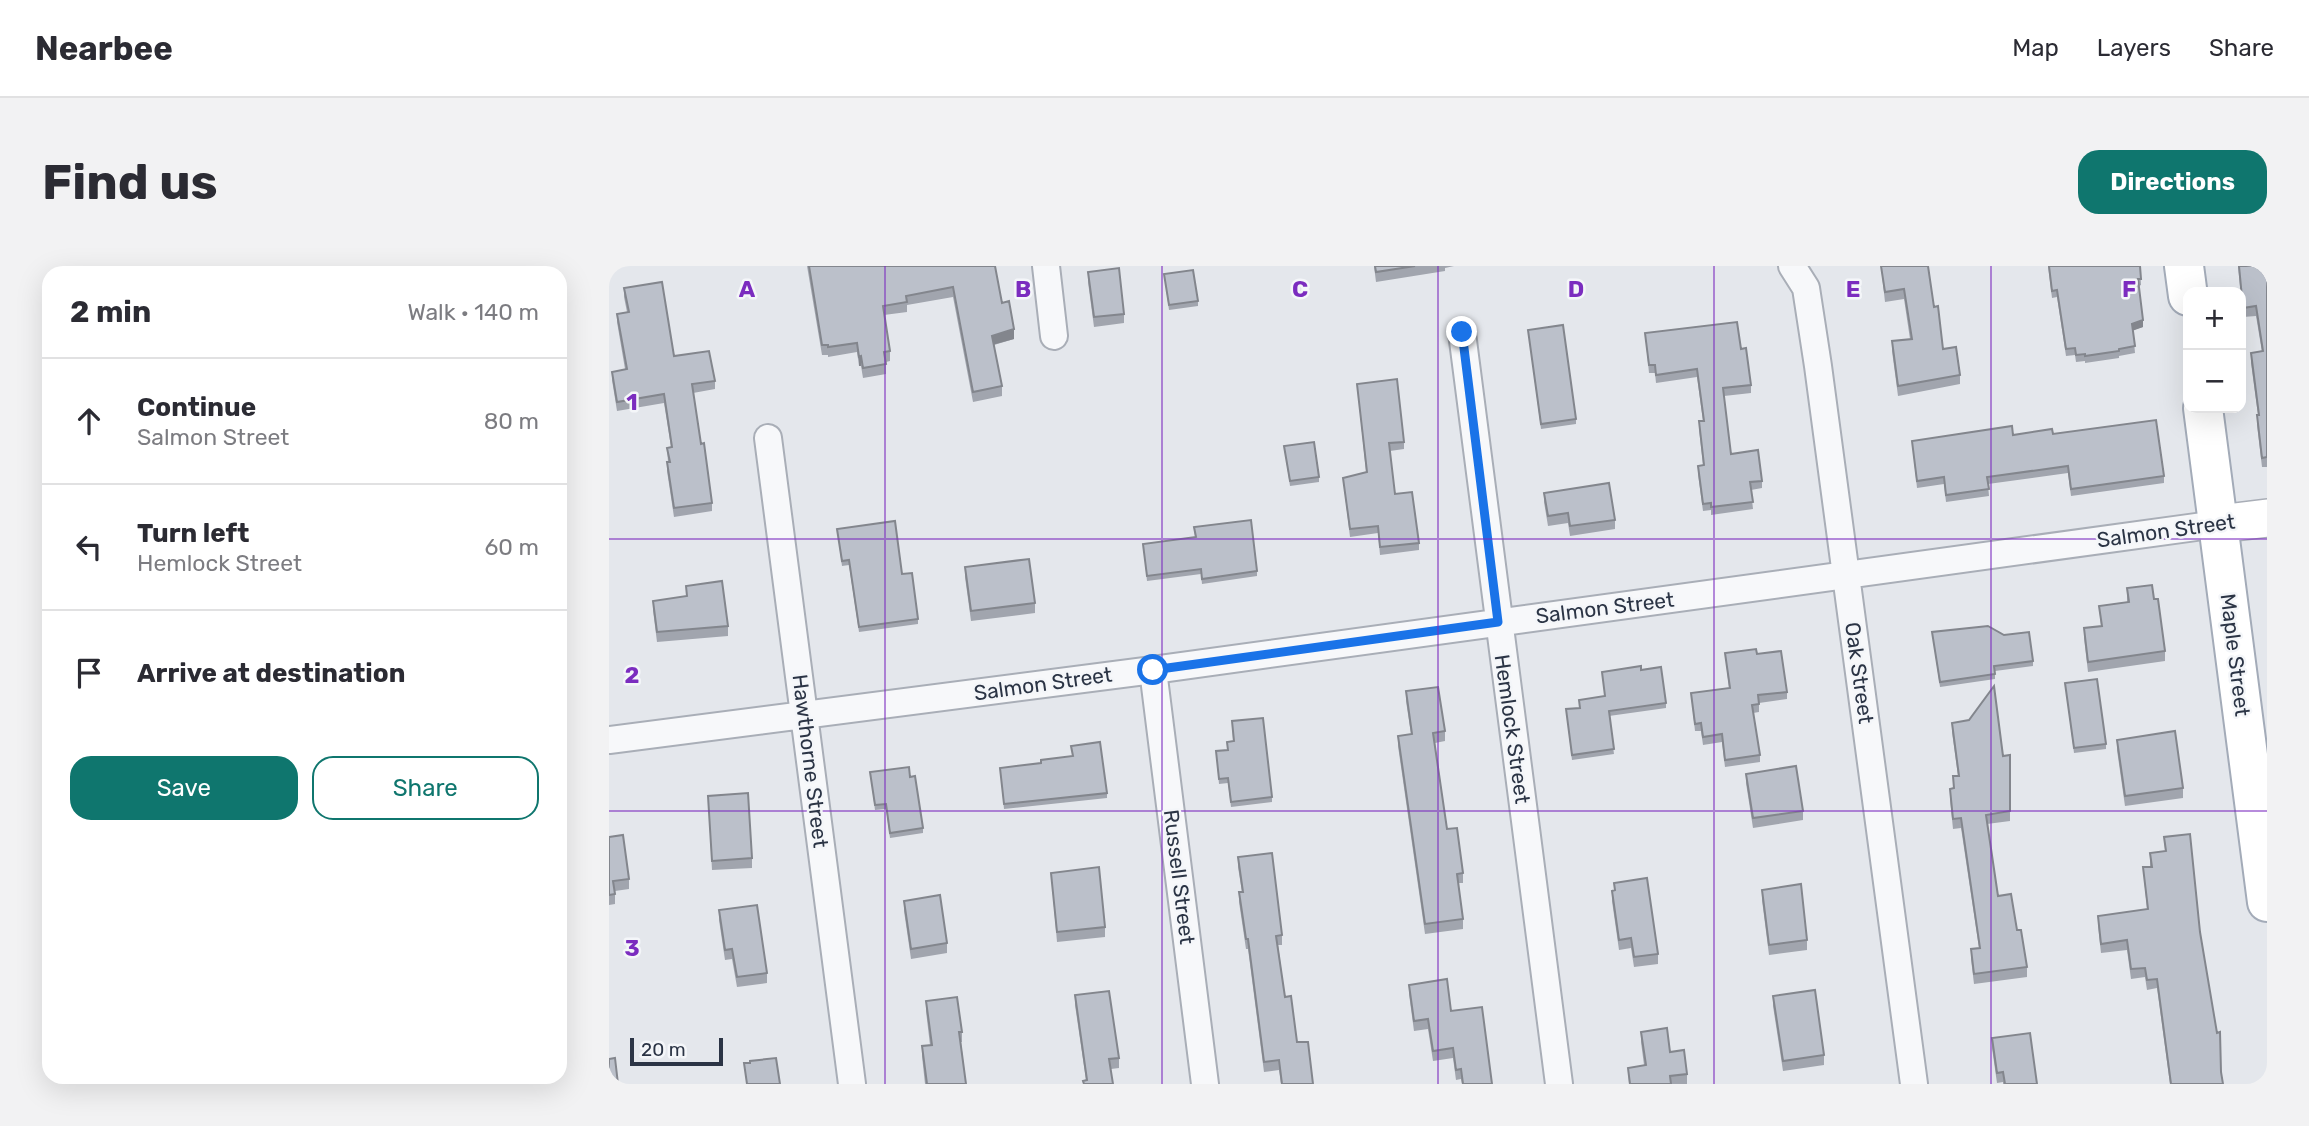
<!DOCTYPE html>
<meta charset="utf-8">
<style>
:root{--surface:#fff;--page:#f2f2f3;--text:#2b2b33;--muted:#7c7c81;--line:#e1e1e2;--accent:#0f766e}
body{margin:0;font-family:Rubik,sans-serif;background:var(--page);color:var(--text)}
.controls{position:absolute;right:21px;top:21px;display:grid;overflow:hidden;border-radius:14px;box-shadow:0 7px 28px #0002}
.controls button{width:63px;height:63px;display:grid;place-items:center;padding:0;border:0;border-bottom:2px solid var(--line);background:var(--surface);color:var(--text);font:35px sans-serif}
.scale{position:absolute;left:21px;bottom:18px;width:93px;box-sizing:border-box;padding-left:7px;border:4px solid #2b3445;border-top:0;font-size:19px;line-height:24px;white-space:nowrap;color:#2b3445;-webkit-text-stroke:5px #f4f6f9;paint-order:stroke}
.stop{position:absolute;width:21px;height:21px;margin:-16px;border:5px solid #1a73e8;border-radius:50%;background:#fff}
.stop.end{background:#1a73e8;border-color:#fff;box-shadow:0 2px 7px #0008}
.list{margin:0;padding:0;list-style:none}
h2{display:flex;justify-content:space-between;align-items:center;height:91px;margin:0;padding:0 28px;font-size:30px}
h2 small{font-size:23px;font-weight:400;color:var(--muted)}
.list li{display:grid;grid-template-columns:46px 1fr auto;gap:21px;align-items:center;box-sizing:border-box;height:126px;padding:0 28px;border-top:2px solid var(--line)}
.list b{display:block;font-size:26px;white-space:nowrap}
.list p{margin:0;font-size:23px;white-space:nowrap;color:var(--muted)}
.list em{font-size:23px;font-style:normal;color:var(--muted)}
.actions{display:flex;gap:14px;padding:21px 28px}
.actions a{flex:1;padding:16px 0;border:2px solid var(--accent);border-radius:21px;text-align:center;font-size:24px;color:var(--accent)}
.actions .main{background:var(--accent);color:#fff}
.icon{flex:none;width:38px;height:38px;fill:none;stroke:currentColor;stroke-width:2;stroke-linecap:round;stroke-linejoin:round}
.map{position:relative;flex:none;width:1658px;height:818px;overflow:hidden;border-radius:21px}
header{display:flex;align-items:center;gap:42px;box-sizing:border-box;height:98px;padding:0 35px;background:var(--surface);border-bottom:2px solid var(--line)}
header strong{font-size:33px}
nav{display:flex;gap:38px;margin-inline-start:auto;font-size:24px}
.intro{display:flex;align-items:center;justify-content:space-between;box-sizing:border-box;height:168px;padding:0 42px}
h1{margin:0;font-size:49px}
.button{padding:18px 32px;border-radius:21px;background:var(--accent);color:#fff;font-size:24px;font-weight:700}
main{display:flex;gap:42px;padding:0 42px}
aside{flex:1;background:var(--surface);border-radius:21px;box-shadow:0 7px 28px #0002}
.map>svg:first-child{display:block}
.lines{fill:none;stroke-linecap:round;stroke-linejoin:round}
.street-casing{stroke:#a9aeb7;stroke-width:30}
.secondary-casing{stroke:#a9aeb7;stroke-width:40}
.primary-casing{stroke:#a3abb8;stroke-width:42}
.street{stroke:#f7f8fa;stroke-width:26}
.secondary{stroke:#fff;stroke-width:37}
.primary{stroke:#fff;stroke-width:38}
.wall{fill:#a1a5ae}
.shaded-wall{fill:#83868d}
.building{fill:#bbc0ca;stroke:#83868d;stroke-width:2}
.route{stroke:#1a73e8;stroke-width:9}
.grid{fill:none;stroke:#7b2cbf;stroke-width:2;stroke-opacity:0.55}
.labels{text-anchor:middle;stroke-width:5;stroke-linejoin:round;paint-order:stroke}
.street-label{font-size:21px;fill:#2b3445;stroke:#f4f6f9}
.grid-label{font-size:23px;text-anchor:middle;font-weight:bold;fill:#7b2cbf;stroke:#f4f6f9;stroke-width:5;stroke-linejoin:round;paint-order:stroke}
</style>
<header>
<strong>Nearbee</strong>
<nav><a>Map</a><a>Layers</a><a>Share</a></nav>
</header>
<div class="intro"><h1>Find us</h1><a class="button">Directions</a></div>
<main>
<aside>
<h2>2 min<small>Walk · 140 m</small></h2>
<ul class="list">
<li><svg class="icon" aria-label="ahead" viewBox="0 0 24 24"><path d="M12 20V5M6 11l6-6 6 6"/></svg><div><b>Continue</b><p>Salmon Street</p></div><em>80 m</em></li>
<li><svg class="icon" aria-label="left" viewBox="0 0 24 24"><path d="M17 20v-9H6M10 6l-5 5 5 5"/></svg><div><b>Turn left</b><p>Hemlock Street</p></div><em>60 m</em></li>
<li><svg class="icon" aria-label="arrive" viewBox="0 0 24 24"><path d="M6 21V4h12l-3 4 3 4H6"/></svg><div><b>Arrive at destination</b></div></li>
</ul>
<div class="actions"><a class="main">Save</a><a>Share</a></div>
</aside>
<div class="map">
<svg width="1658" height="818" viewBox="0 0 1658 818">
<rect width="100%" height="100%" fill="#e4e7ec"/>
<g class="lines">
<defs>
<path id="street" d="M437,0L445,70
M1183,0L1197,22L1209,100L1305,818
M853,67L950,818
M159,172L243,818
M544,404L596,818
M0,474L544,404L1609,258"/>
<path id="secondary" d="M1609,258L1658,252"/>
<path id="primary" d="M1575,0L1579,30
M1594,142L1658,636"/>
</defs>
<use href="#street" class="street-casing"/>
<use href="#secondary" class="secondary-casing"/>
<use href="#primary" class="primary-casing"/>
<use href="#street" class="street"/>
<use href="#secondary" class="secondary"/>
<use href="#primary" class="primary"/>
</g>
<path class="wall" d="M198,0H386L393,37L405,73L385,79L393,120V130L364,136L344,31L298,39V46L275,49L281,85V95L277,96V108L254,112L252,100H250L248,86L219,91V89H213Z
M765,0H845L836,2V5L767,16Z
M1272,0L1325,41L1334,83L1351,109V118L1289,130L1283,85V75L1301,73L1295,33L1276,36Z
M1439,0H1531L1532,19L1530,20L1534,61L1524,64L1526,87L1510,90V92L1476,97V95L1467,96L1466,89L1457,90L1448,31L1443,32Z
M1629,0H1658V201H1653L1648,159L1649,149L1642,97V87L1653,86L1647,50L1634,51Z
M479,6L515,48V57L485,61L479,16Z
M555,8L589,35V40L560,44Z
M15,22L65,90L106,115V123L84,127L92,178L103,237V245L65,251L58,205V196H59L58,182L62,181L55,137L8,145L3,114V106L16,103L8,56V48L18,46L15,31Z
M919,64L967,153V158L932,163Z
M1036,67L1132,83L1142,119V127L1115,130L1122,188L1153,215V222L1142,224L1144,243L1102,249V244L1094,245L1089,208V200L1094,199L1090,163V155H1094L1088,111L1047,117L1046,107H1040Z
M748,118L795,176V183L781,185L786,228L810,277V284L771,289L769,267L741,271L734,212L757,206Z
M1444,168L1555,210V217L1462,230L1459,207L1379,218L1380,230L1337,236L1335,218L1308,222L1303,175L1404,169Z
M675,180L710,211V216L681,220Z
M935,227L1006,254V263L961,270L959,257L939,260L935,236Z
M585,261L648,305V310L593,318L592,308L538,315L534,278L586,271Z
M228,263L293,308L309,353V358L250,366L240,299L233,300Z
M356,301L426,337V347L362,355L356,311Z
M77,320L119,360V370L48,376L44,344V335L77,330Z
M1518,322L1545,333L1556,385V395L1479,406L1475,372V362L1492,360L1490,340L1518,336Z
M1323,366L1424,395V400L1386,405V413L1331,421Z
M1116,387L1148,388L1178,426V433L1150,437V446L1144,447L1151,489V496L1116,501L1113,476L1094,479L1092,465H1086L1082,427L1120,422Z
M1032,404L1057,437V442L1000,450L1005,488L963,494L957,443L970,442V434L996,431L993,406Z
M1456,417L1497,478V483L1465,487Z
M797,425L836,465V475L826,477L838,563L854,607V617H849L854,653V663L816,668L789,480V470L802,468L797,435Z
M623,455L663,531V536L622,541L619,517L610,518L607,485L619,484L618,476L624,475Z
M1343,457L1394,490L1401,489V555L1378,558L1389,630L1408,664L1418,701V711L1365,718L1362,693V683L1370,682L1352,562L1344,563L1341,533V523L1344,522V510H1349L1343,466Z
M1508,474L1574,522V532L1516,540L1508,484Z
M391,502L498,527V532L395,543Z
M261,506L301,511L314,562V567L281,572L277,543L266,544Z
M1137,508L1194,545V554L1144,562L1137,517Z
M99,530L143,592V602L103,604Z
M0,571L20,613V623L6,625V638L0,639Z
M1555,571L1591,666L1612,806L1561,818L1548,722L1538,724L1536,711L1522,713L1518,684L1492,687L1489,659V650L1538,643L1534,601H1541V587L1556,585Z
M629,591L673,669V679H669L676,731L688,776L704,818H672L670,804L655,806L639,683H637L630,636V626H633L629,601Z
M442,607L496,661V671L448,676Z
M1005,617L1049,688V698L1025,701L1022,682L1010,684L1003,635V625H1005Z
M1153,624L1198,674V684L1160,689L1153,634Z
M295,635L338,677V687L302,693L295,645Z
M110,644L158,707V717L128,721L123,693L116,694L110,654Z
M800,719L842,745L883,818H853L852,813L847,814L844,792L824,795L819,763L805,765L800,728Z
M466,729L510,792V802L502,803L477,814L466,739Z
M1164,730L1215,789V799L1174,805L1164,740Z
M317,735L353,766V776H352L357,818H316L313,790V780L321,779L317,745Z
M1032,766L1061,786L1078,808V818H1020L1019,802L1035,799L1032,776Z
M1383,772L1428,818H1394V816L1388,817L1383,782Z"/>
<path class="shaded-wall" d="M1534,54V61L1523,65V58Z
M405,63V73L383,79V70Z
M252,90V100H250V91Z"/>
<path class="building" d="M200,0H386L393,37L400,35L405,63L383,70L393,120L364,126L344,21L297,30L298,36L274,40L281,85L275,86L277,98L254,102L252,90L250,91L248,77L219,81V79H213Z
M766,0H806L767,6Z
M1272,0H1319L1325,41L1329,40L1334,83L1347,81L1351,109L1289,120L1283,75L1303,73L1295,23L1276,26Z
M1440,0H1531L1532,13H1529L1534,54L1523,58L1526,80L1510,83V85L1476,90V88L1467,89L1466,82L1457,83L1448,24L1443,25Z
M1630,0H1658V191L1653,192L1648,149H1650L1642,87L1654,85L1647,40L1634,42Z
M510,2L515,48L485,51L479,6Z
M584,4L589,35L560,39L555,8Z
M53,16L65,90L100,85L106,115L83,118L92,178L95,177L103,237L65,242L58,196H61L58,182L63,181L55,128L8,136L3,106L18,103L8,48L20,46L15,22Z
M1128,56L1132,83L1137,82L1142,119L1114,122L1122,188L1149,184L1153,215L1141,216L1144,236L1102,241V237L1094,238L1089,200L1095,199L1090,155H1095L1088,103L1047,109L1046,99H1040L1036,67Z
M954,59L967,153L932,158L919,64Z
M788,113L795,176L780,177L786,228L803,226L810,277L771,281L769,260L741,263L734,212L758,206L748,118Z
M1547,154L1555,210L1462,223L1459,200L1378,211L1380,223L1337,229L1335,211L1308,215L1303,175L1403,160L1404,169L1443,163L1444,168Z
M705,176L710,211L681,215L675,180Z
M1000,217L1006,254L961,260L959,247L939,250L935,227Z
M642,254L648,305L593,313L592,303L538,310L534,278L587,271L585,261Z
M286,255L293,308L303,307L309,353L250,361L240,294L233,295L228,263Z
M420,293L426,337L362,345L356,301Z
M113,315L119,360L48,366L44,335L78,330L77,320Z
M1543,319L1545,333H1549L1556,385L1479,396L1475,362L1493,360L1490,340L1520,336L1518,322Z
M1379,360L1395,369L1420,366L1424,395L1385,400L1386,408L1331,416L1323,366Z
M1147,383L1148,388L1172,385L1178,426L1149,429L1150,438L1143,439L1151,489L1116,494L1113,468L1094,471L1092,457L1086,458L1082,427L1121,422L1116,387Z
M1032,400V404L1052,401L1057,437L1000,445L1005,483L963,489L957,443L971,442L970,434L996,430L993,406Z
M1488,413L1497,478L1465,482L1456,417Z
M1385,420L1394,490L1401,489V545L1377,549L1389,630L1402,628L1408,664H1412L1418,701L1365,708L1362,683L1371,682L1352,552L1344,553L1341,523L1345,522L1344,510H1350L1343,457L1360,454Z
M829,421L836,465L824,467L838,563L848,562L854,607L848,608L854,653L816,658L789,470L803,468L797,425Z
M654,452L663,531L622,536L619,512L610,513L607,485L619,484L618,476L625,475L623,455Z
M1566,465L1574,522L1516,530L1508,474Z
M491,476L498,527L395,538L391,502L432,497V494L464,490L462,480Z
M1187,500L1194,545L1144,552L1137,508Z
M300,501L301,511L306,510L314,562L281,567L277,538L266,539L261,506Z
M139,527L143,592L103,595L99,530Z
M1581,568L1591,666L1608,767L1611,766L1612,806L1614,818H1562L1548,713L1538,714L1536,702L1522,703L1518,674L1492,678L1489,650L1539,643L1534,601H1543L1541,587L1557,585L1555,571Z
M14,569L20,613L4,615L6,628L0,629V571Z
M663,587L673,669L667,670L676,731L682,730L688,776H699L704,818H673L670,794L655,796L639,673H637L630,626H634L629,591Z
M490,601L496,661L448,666L442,607Z
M1038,612L1049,688L1025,691L1022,672L1010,674L1003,625L1006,624L1005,617Z
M1192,618L1198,674L1160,679L1153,624Z
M331,629L338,677L302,683L295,635Z
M148,639L158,707L128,711L123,683L116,684L110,644Z
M838,713L842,745L873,741L883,818H854L852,803L847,804L844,782L824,785L819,753L805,755L800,719Z
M1206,724L1215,789L1174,795L1164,730Z
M500,725L510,792L500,793L504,818H475L474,815L478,814L466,729Z
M348,731L353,766H350L357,818H318L313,780L323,779L317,735Z
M1058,762L1061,786L1075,784L1078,808L1061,810L1062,818H1021L1019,802L1037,799L1032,766Z
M1421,767L1428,818H1396L1394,806L1388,807L1383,772Z
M6,792L9,818H0V793Z
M167,792L171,818H138L135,797H141V795Z"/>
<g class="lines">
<path class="route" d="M544,404L889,356L853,66"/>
</g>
<path class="grid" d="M276,0V818M553,0V818M829,0V818M1105,0V818M1382,0V818M0,273H1658M0,545H1658"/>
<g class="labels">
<g class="street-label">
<text transform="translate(1557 265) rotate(-8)" y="7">Salmon Street</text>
<text transform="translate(996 342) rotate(-7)" y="7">Salmon Street</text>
<text transform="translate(1626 389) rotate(83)" y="7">Maple Street</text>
<text transform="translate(1250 407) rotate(82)" y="7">Oak Street</text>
<text transform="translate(434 418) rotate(-8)" y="7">Salmon Street</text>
<text transform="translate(903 463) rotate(82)" y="7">Hemlock Street</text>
<text transform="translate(201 495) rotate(83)" y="7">Hawthorne Street</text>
<text transform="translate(570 611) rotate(83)" y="7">Russell Street</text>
</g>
</g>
<g class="grid-label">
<text x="138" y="31">A</text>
<text x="414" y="31">B</text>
<text x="691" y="31">C</text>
<text x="967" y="31">D</text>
<text x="1244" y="31">E</text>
<text x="1520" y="31">F</text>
<text x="23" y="144">1</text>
<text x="23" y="417">2</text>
<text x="23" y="690">3</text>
</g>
</svg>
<div class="controls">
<button>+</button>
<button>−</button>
</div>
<div class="scale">20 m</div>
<div class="stop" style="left:544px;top:404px"></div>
<div class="stop end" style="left:853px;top:66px"></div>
</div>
</main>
